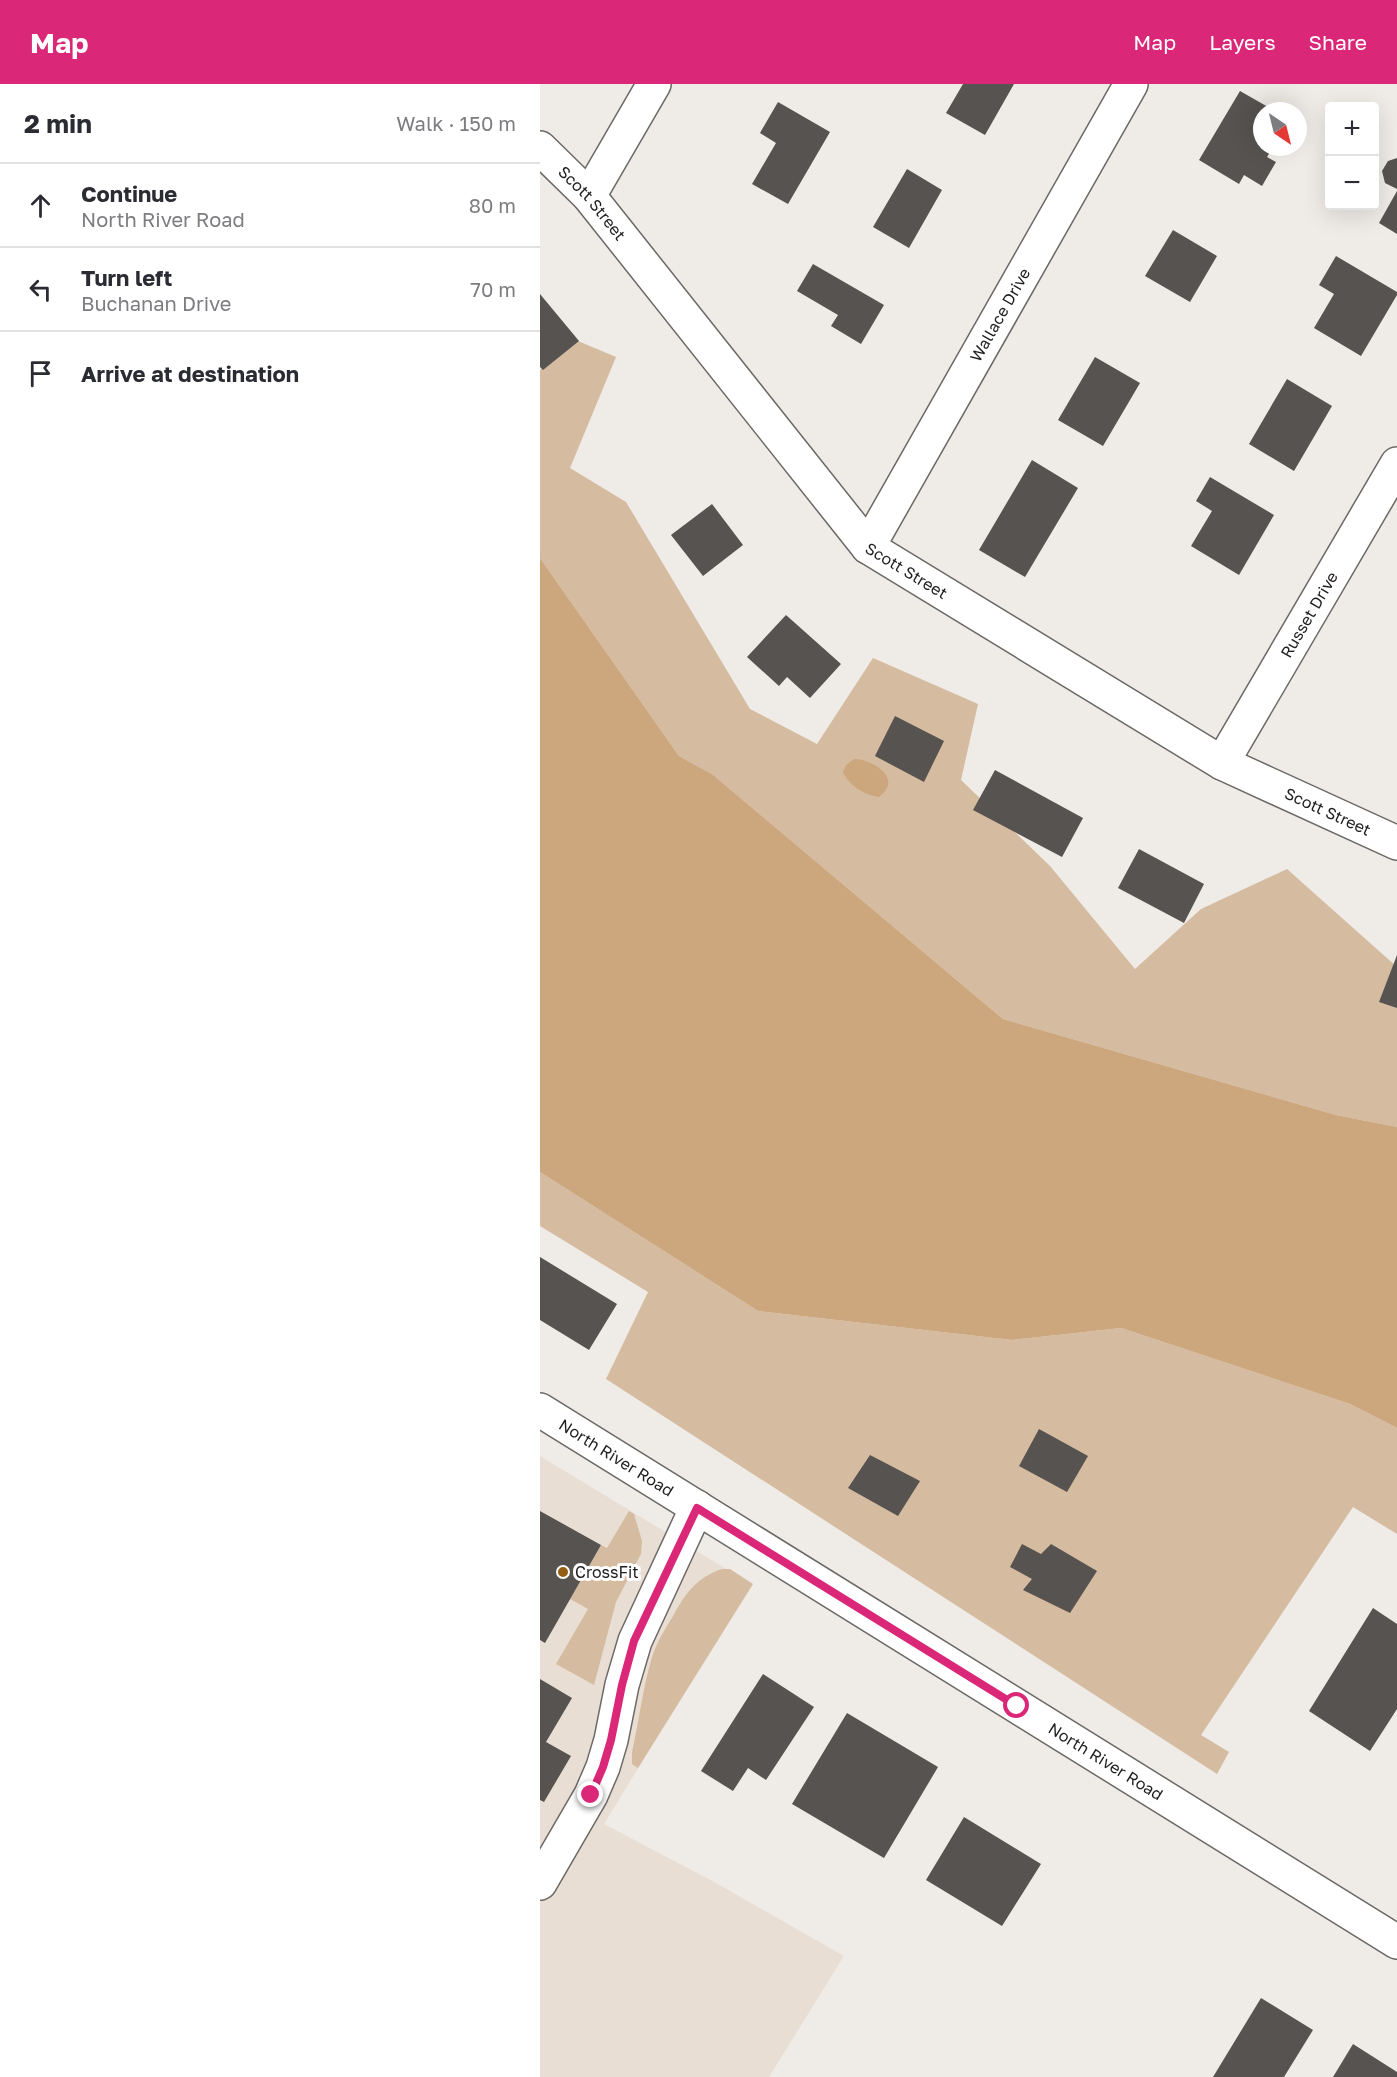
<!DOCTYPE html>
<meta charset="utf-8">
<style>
:root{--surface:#fff;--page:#f2f2f3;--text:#2b2b33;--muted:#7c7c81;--line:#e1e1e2;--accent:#db2777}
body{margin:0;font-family:"Golos Text",sans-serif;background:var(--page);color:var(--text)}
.controls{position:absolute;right:18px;top:18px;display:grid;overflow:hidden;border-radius:6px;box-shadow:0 6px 24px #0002}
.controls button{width:54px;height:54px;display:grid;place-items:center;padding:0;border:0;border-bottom:2px solid var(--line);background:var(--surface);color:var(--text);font:30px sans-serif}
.compass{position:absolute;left:713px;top:18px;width:54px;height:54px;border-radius:50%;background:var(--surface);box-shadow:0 6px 24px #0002;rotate:145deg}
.stop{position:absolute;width:18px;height:18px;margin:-14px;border:4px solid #db2777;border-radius:50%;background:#fff}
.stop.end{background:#db2777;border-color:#fff;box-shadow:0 2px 6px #0008}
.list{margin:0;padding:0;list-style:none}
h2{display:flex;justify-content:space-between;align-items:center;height:78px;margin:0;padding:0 24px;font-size:26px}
h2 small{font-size:20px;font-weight:400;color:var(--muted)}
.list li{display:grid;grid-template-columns:39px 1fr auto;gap:18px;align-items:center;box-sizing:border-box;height:84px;padding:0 24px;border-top:2px solid var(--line)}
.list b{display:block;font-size:22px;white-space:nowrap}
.list p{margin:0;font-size:20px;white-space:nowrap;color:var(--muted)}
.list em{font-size:20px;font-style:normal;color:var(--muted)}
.icon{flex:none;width:33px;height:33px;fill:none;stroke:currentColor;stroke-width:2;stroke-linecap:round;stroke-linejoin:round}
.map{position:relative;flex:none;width:857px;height:1993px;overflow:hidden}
header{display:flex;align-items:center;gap:36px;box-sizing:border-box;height:84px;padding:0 30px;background:var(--accent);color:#fff}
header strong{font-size:28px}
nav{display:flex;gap:33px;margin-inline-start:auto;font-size:21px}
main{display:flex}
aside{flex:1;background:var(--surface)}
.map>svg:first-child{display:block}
.built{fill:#e8ded4}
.green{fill:#d5bba0}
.water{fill:#cca77e}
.building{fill:#565350}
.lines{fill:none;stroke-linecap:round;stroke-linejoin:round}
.street-casing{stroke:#6c6865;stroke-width:36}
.secondary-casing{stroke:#6c6865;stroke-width:36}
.street{stroke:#fff;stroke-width:33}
.secondary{stroke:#fff;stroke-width:33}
.route{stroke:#db2777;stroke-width:8}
.poi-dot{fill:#925e12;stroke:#fff;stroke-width:2}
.labels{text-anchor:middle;stroke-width:6;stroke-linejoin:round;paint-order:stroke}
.street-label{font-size:16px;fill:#201e1d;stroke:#fff}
.poi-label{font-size:16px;fill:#201e1d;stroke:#fff;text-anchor:start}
</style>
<header>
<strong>Map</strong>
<nav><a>Map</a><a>Layers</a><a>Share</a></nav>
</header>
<main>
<aside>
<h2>2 min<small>Walk · 150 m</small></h2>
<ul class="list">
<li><svg class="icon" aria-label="ahead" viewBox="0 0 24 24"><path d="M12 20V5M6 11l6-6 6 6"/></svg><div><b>Continue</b><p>North River Road</p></div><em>80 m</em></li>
<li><svg class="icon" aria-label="left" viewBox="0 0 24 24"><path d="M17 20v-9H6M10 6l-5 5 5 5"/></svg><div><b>Turn left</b><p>Buchanan Drive</p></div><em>70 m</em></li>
<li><svg class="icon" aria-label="arrive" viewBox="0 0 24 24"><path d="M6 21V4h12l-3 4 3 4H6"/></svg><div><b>Arrive at destination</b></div></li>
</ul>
</aside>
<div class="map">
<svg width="857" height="1993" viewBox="0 0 857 1993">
<rect width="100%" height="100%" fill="#efebe7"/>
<path class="built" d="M0,1372L211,1500L64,1740L176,1799L304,1872L229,1993H0Z"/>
<path class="green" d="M38,257L76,273L30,384L86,418L210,625L277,660L333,574L438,620L421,696L510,782L595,885L661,825L747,785L857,883V1043L796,1031L463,935L172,690L139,672L0,474V286Z
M0,1088L218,1227L472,1256L581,1244L810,1320L857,1344V1450L813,1423L661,1651L689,1668L677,1690L66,1295L108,1208L0,1142Z
M89,1427L94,1430L102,1457L101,1470L76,1518L54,1601L16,1580L48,1525L30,1515L61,1461L67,1464Z
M182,1485H190L213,1500L98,1684L92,1680V1668C99,1636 103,1603 112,1573C117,1558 125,1545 133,1532C145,1510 157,1493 182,1485Z"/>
<path class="water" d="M0,474L139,672L172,690L463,935L796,1031L857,1043V1344L810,1320L581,1244L472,1256L218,1227L0,1088Z
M314,675C333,675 364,695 339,713C325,711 309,702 303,688L306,681Z"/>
<path class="building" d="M423,0H474L445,51L406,29Z
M700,7L735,27H722V63H733L727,73L736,78L722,102L704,91L699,100L659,76Z
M238,18L290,48L248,120L212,100L236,59L220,49Z
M857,74V105L845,99L842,87L848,77Z
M367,85L402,106L369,164L333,143Z
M857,107V150L839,139Z
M633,146L677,172L650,218L605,192Z
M796,172L857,208V211L821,272L774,244L794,210L779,201Z
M273,180L344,221L321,260L291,242L298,231L257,207Z
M0,210L39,257L3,286L0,283Z
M555,273L600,299L563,362L518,336Z
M747,295L792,322L754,387L709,360Z
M492,376L538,404L485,493L439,466Z
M670,393L734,431L699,491L651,462L672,427L656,417Z
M172,420L203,461L163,492L131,451Z
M246,531L301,580L270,614L247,593L239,602L207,573Z
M355,632L404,657L384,698L335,672Z
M455,686L543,734L522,773L433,726Z
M599,765L664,800L644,839L578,804Z
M857,871V924L839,918Z
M0,1173L77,1220L49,1266L0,1236Z
M499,1345L548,1372L527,1408L479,1382Z
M330,1371L380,1397L358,1432L308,1404Z
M0,1427L61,1461L5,1559L0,1556Z
M482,1460L501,1470L511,1460L557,1487L530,1529L483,1506L492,1495L470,1483Z
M833,1524L857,1540V1625L830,1667L769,1627Z
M223,1590L274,1623L226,1696L208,1684L193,1707L161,1687Z
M0,1595L32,1614L6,1658L31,1672L4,1718L0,1716Z
M307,1629L398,1683L344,1774L252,1720Z
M424,1733L501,1780L462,1842L386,1796Z
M721,1914L773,1946L744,1993H673Z
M813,1960L857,1988V1993H793Z"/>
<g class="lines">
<defs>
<g id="street">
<path id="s1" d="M0,64L49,112L328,463L682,679L857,759"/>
<path d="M49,112L114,0"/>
<path id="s2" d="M328,463L591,0"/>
<path id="s3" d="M682,679L857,380"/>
<path d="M0,1799L51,1711L63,1683L71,1656L82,1601L95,1557L157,1423"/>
</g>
<g id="secondary">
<path id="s4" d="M0,1326L857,1858"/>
</g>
</defs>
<use href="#street" class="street-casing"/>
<use href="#secondary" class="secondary-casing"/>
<use href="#street" class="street"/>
<use href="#secondary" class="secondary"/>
</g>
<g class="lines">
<path class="route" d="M51,1711L63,1683L71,1656L82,1601L94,1557L157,1424L477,1622"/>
</g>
<circle class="poi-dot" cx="23" cy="1488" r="6"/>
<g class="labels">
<g class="street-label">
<text dy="6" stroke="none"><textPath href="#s1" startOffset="76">Scott Street</textPath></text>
<text dy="6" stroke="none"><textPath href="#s2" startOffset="267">Wallace Drive</textPath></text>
<text dy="6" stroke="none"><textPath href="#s1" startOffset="562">Scott Street</textPath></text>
<text dy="6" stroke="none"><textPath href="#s3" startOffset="172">Russet Drive</textPath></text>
<text dy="6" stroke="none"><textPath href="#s1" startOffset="1048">Scott Street</textPath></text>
<text dy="6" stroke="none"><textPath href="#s4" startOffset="90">North River Road</textPath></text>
<text dy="6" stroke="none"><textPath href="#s4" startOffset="666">North River Road</textPath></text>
</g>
<g class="poi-label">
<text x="35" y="1494">CrossFit</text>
</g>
</g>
</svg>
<div class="controls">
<button>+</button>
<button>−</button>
</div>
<svg class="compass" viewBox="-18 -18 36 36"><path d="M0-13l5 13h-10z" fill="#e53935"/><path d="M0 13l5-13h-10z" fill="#7c7c81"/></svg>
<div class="stop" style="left:477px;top:1622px"></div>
<div class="stop end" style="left:51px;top:1711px"></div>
</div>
</main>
